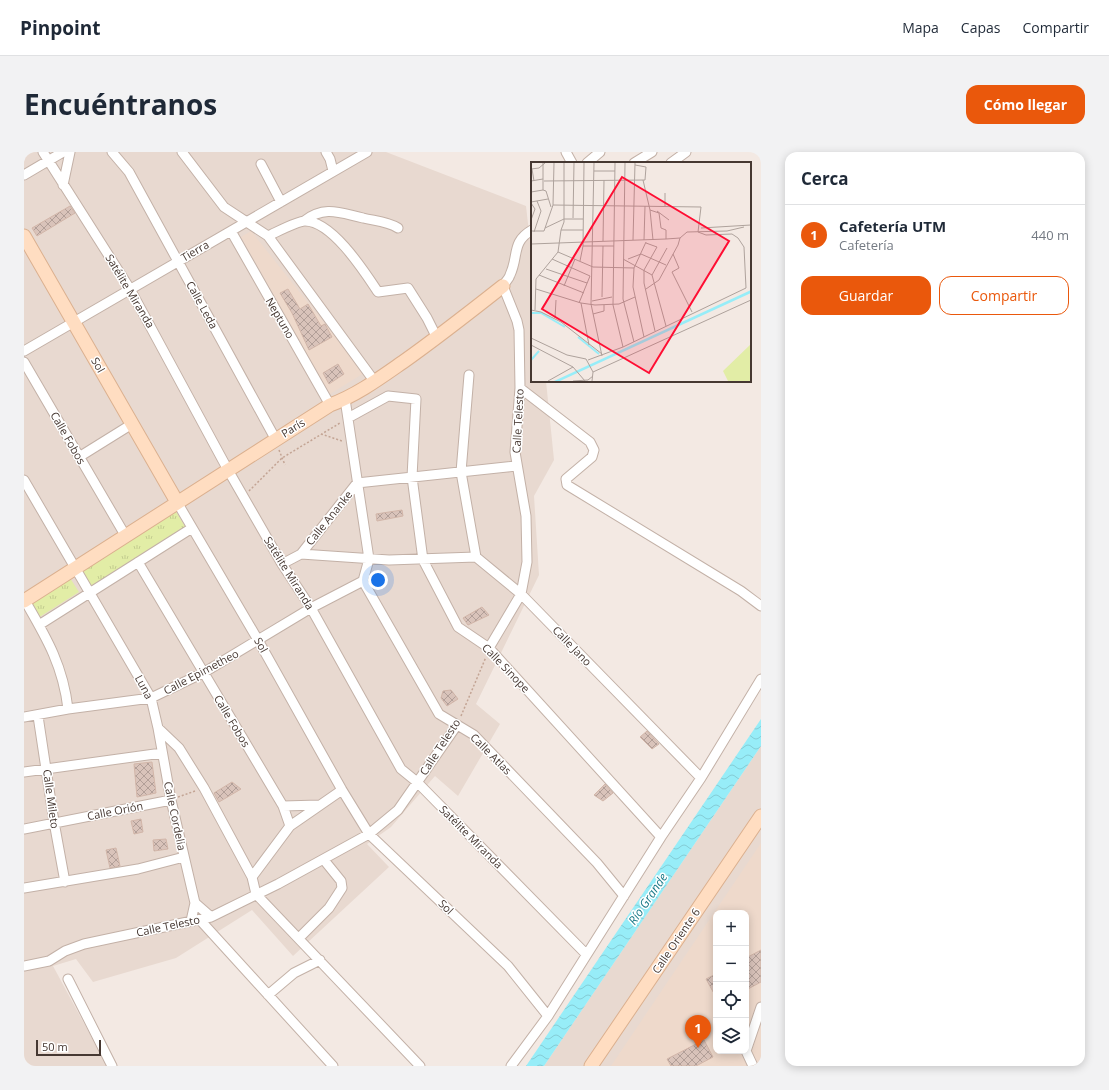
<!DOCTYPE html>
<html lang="es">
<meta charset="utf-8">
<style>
:root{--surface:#fff;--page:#f2f2f3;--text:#1f2937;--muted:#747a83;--line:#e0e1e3;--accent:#ea580c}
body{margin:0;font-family:"Open Sans",sans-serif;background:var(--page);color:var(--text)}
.controls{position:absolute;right:12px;bottom:12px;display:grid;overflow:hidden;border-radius:8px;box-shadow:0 2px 10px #0003}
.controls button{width:36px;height:36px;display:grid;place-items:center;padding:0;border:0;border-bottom:1px solid var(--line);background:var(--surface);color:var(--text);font:20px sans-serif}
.scale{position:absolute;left:12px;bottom:10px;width:65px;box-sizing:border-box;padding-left:4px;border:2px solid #463832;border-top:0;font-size:11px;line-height:14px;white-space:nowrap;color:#463832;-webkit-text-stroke:3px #fff;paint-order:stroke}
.you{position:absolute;left:354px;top:428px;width:14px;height:14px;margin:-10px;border:3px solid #fff;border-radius:50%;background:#1a73e8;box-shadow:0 0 0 6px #1a73e833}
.badge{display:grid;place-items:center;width:26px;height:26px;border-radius:50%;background:var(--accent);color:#fff;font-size:13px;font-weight:700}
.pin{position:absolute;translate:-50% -33px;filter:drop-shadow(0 1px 2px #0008)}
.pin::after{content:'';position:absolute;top:21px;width:14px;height:12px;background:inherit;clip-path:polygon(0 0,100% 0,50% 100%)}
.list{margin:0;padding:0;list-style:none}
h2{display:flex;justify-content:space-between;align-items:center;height:52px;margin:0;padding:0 16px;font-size:17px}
h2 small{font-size:13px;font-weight:400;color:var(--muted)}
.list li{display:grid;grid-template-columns:26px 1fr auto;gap:12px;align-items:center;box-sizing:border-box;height:60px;padding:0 16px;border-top:1px solid var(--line)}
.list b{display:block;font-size:15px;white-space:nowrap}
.list p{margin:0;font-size:13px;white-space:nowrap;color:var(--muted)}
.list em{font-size:13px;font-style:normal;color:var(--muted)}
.actions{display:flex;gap:8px;padding:12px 16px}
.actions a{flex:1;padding:9px 0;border:1px solid var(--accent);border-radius:12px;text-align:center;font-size:14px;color:var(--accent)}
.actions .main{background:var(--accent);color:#fff}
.icon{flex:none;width:22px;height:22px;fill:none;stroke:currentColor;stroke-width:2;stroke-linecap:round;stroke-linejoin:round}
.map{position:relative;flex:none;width:737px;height:914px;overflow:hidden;border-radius:12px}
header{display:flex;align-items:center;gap:24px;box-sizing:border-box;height:56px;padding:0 20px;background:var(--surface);border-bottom:1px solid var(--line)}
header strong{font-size:19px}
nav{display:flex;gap:22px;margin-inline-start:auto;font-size:14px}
.intro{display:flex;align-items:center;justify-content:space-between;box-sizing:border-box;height:96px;padding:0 24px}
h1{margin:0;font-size:28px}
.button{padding:10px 18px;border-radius:12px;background:var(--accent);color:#fff;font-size:14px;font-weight:700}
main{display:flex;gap:24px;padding:0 24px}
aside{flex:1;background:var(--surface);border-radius:12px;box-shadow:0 2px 10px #0003}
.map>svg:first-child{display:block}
.residential{fill:#e8d9d0;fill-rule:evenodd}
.education{fill:#eed9cb;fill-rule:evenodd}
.park{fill:url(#park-tufts)}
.water{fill:url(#water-waves)}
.building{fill:url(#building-cross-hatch);stroke:#d2b6a9}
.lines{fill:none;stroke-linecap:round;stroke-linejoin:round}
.street-casing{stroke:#c3b1a7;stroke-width:11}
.secondary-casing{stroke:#dbb08f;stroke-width:15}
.path{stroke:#c3a494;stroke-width:1.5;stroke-dasharray:2 2;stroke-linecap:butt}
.street{stroke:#fff;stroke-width:9}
.secondary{stroke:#ffddc1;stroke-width:13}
.labels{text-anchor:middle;stroke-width:3;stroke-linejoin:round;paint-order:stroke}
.street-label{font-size:11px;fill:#463832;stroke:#fff}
.water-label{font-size:12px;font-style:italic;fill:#1c7b89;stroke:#fff}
.inset-river{fill:none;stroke:#97edf8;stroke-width:2}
.inset-road{fill:none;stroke:#aea29c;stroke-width:1}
.view{fill:#ff0e33;fill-opacity:0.15;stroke:#ff0e33;stroke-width:2}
.inset-edge{fill:none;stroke:#463832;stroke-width:2}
</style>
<header>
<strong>Pinpoint</strong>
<nav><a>Mapa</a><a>Capas</a><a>Compartir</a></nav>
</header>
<div class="intro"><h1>Encuéntranos</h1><a class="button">Cómo llegar</a></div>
<main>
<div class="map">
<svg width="737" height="914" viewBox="0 0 737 914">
<defs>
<pattern id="park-tufts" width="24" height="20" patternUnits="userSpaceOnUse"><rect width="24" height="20" fill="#e2eda6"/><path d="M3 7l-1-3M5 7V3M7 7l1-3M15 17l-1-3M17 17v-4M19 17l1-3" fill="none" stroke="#c3cc8f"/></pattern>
<pattern id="water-waves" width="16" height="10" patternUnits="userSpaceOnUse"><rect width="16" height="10" fill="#97edf8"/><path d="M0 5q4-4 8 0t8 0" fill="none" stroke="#84ccd5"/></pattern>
<pattern id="building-cross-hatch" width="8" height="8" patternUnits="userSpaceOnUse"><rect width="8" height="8" fill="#d9c3ba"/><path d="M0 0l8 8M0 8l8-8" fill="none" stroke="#b29f98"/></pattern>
</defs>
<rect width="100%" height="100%" fill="#f3e9e3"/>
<path class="residential" d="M0,0H362L502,54L508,107V229H522L530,308L510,344L515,423L452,552L476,572L434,644L411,624L367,675L343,692L365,715L269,804L228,758L152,806L69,830L52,807L29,814L83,914H0Z
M737,594V914H520ZM692,761H722V899H692Z"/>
<path class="education" d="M227,79L340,221L306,242L217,85Z
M737,691V914H587ZM692,761H722V899H692Z"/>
<path class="park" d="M151,358L162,376L68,436L56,418Z
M46,426L55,440L14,466L6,453Z"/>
<path class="water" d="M737,567V594L520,914H502Z"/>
<path class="building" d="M46,54L51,61L13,84L8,76Z
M264,137L276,157L284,152L297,174L301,172L308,185L285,198L268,161L256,141Z
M314,212L320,222L305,232L299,221Z
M378,358L379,364L353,369L352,362Z
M458,455L465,463L444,473L439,466Z
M427,538L434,547L423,554L417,546L419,539Z
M623,579L635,592L628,597L616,585Z
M128,610L132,641L113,645L110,612Z
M208,630L217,637L195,650L190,641Z
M581,632L589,641L579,649L570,643Z
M117,667L119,680L110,682L107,669Z
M142,687L144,697L130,699L129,688Z
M92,696L96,714L86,716L82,698Z
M737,798V830L722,838V806Z
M692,822V845L682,827Z
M680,888L689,905L672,914H647L643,907Z"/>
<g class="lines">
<defs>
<path id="street" d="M19,0L106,137L204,318L258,412L287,456L377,617L393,630L562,802
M88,0L105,20L252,288
M158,0L200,55L244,84L351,230
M302,0L306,7L309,19
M542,0L548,11
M563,11L576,0
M610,11L628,0
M647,11L662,0
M237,12L257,50
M0,23L39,0
M39,33L46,0
M280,69C301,53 316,61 339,66C351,69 363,69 374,76
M207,79L306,253
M244,84C253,80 273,69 281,69C308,69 340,119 354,140L384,136L403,166L413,186
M0,199L343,0
M0,210L101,383
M445,223L437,320L452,405
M496,236L566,290L570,298L568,305L542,327L543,333L717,439L737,454
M321,247L345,407L339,429L415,562L450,583L573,711L600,744
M324,266L364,244L392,247L388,325L399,408L434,475L465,496L637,685
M55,305L108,272
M0,328L127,546L134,576L155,596L180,636L228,725L232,742L396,914
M153,350L234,488L318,638L345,682L484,814L524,864
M277,402L333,331L492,314
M114,410L259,654L266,674
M258,412L277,402L365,408L452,405L497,442L677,626
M0,447C22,485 39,513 44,557
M15,473L168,376
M465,496L497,442L503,410L502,364L491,300L496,236L495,178L493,169L479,134C481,130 485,127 486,123C495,104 487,90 508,78
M14,564L30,670L41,730
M0,565L44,557L127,546L179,521L287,456L339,429
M134,576L147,648L171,751L167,769
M0,620L138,601
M259,654L295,653
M0,677L147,648
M228,725L266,674L318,638
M0,736L114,717L160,705
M171,751L187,765
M176,768L309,914
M275,786L305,756L318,736L317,729L300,708
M0,814L25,809L41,799L60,792L187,765L254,732L345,682L374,658L433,573
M44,827L88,914
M244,843L270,821L296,808
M722,899L737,855
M722,899L729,914
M487,914L524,864L637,685L677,626L737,527"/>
<path id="secondary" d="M0,84L153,350
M0,449L306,253C333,243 356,226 379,210C413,186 446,160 479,134
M567,914L737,664"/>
</defs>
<use href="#street" class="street-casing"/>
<use href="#secondary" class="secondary-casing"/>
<path class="path" d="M297,282L318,289
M255,298L261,313
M225,339L258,306L316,271
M437,564L462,505
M154,645L171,639"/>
<use href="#street" class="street"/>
<use href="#secondary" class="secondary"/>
</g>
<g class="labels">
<g class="street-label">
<text transform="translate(171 99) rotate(-30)" y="4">Tierra</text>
<text transform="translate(106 139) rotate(59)" y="4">Satélite Miranda</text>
<text transform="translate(178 153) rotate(61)" y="4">Calle Leda</text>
<text transform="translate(256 166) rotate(60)" y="4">Neptuno</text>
<text transform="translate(74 213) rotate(60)" y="4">Sol</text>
<text transform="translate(494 269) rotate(-87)" y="4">Calle Telesto</text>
<text transform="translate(269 276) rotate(-32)" y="4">París</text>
<text transform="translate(44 286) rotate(60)" y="4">Calle Fobos</text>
<text transform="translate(305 366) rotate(-51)" y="4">Calle Ananke</text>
<text transform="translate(265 421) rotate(58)" y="4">Satélite Miranda</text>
<text transform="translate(237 493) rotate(61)" y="4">Sol</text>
<text transform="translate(548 494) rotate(46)" y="4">Calle Jano</text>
<text transform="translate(482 516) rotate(46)" y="4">Calle Sinope</text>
<text transform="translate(177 520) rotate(-28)" y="4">Calle Epimetheo</text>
<text transform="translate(120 535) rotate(62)" y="4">Luna</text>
<text transform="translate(208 569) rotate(59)" y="4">Calle Fobos</text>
<text transform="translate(416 595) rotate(-57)" y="4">Calle Telesto</text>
<text transform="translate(467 602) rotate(45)" y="4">Calle Atlas</text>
<text transform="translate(27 647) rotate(82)" y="4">Calle Mileto</text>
<text transform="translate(91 659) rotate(-11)" y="4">Calle Orión</text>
<text transform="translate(151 664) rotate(78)" y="4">Calle Cordelia</text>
<text transform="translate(447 685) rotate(45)" y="4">Satélite Miranda</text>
<text transform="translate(422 755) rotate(44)" y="4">Sol</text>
<text transform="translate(144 774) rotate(-12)" y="4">Calle Telesto</text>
<text transform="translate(652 789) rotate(-56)" y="4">Calle Oriente 6</text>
</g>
<g class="water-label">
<text transform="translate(624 747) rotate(-56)" y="4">Río Grande</text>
</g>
</g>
<g transform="translate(507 10)">
<rect width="220" height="220" fill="#f3e9e3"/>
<path d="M220,182V219H197L192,209Z" fill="#e2eda6"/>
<path d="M220,128V131L29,219H23Z" fill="#97edf8"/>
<path class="inset-river" d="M0,151H10L34,165M47,175L68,192M0,198L8,189"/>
<path class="inset-road" d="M63,1L60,142L71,194M84,1L82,143L92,185M94,1L92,137L103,180M0,7L8,6L14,1M1,7L3,19M63,9H84M112,18L119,48L122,78M0,19L12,17M13,19L114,18L115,5L104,3M12,28V1M12,28L15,29L20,45M0,30L12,28M134,31V44M0,40L17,37M0,41L4,47L0,58M22,43L170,45L167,70M119,48L128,51L130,66L135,68V77M126,49L138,58M42,56L43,1M14,66L33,57H52M170,66L220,63M30,68L33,60V1M0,69H13L22,43L23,1M3,70L10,49L6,39M102,78L104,1M113,78L114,44M72,79L73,18M115,81L126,85L113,108V121L124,169M0,82L135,77L149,76L156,70L196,69L213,65M52,84H83M27,90L62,105L103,106M27,90L30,68H52M142,92L148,106L141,110L161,150M21,97L59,114M92,97L121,113L135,164M97,97L110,92L135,103M49,99L52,84L53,1M15,107L56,121M8,113L53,131M121,113L136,86M5,117L27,90M33,124L44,97M5,127L50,141L64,143L88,142L104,135M115,127L128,118L147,83L149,76M71,135L72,84M61,139L81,135M48,141L59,114M50,141L58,183M0,148L10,150L30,160L71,192M4,148L5,117M62,152L73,149V143M24,156L25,138M113,175L102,125L103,106L115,80M0,176L36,193L55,197L62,210L61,219M0,183L42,205L54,219M57,198L92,185L215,126L213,85L207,76L201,72L175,73L167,70M62,210L220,138M17,219L42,205M42,219L57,218L62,214"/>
<path class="view" d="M91,15L198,79L118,211L11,147Z"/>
<rect width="220" height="220" class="inset-edge"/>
</g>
</svg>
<div class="controls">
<button>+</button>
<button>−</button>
<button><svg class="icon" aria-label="locate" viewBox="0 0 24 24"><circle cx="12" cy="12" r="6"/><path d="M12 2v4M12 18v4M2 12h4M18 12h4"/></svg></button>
<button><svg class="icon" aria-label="layers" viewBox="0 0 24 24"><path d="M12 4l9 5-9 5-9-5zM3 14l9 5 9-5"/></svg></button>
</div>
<div class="scale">50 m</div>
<div class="you"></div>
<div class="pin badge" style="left:674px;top:896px">1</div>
</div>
<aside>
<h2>Cerca<small></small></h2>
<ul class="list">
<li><span class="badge">1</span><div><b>Cafetería UTM</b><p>Cafetería</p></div><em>440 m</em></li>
</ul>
<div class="actions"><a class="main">Guardar</a><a>Compartir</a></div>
</aside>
</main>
